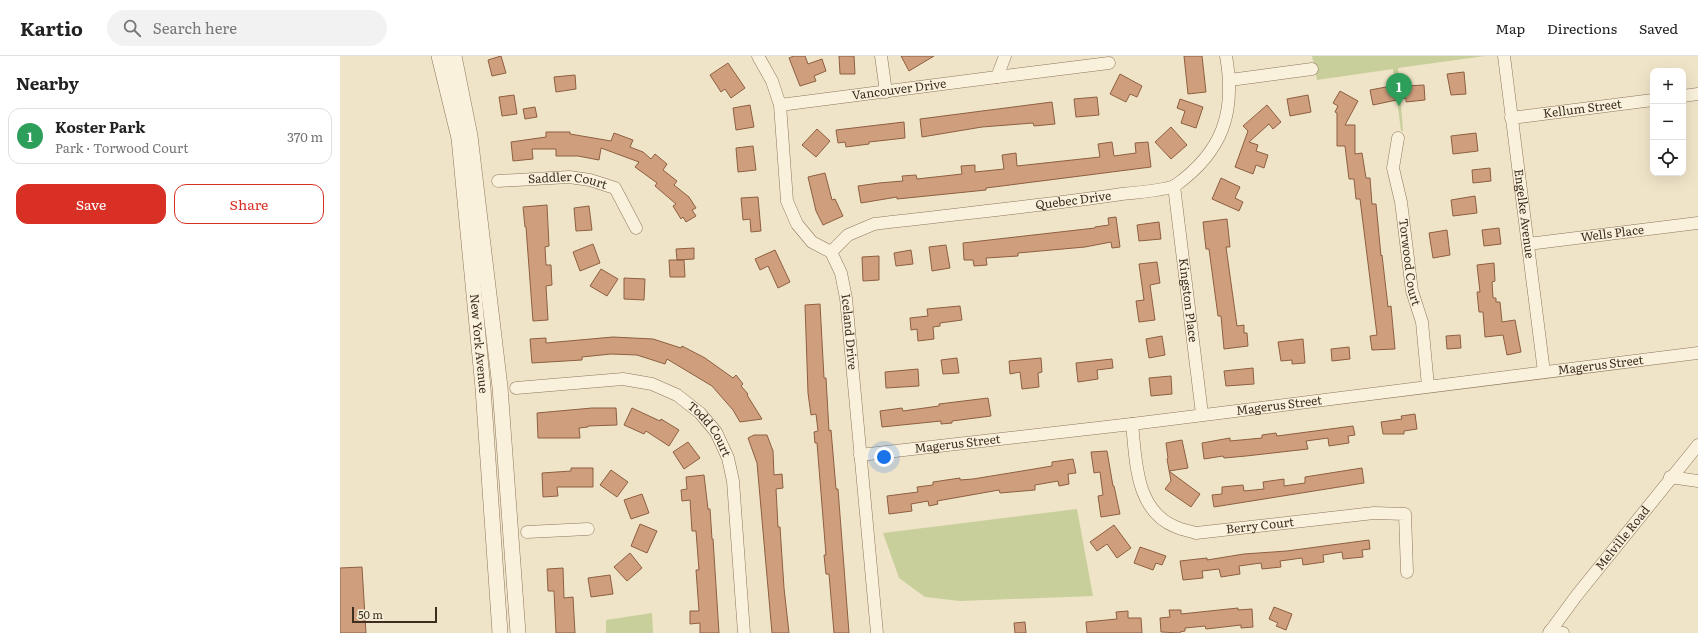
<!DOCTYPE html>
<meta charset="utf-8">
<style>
:root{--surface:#fff;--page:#f2f2f2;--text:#222;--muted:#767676;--line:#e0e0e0;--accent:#d93025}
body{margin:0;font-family:Literata,serif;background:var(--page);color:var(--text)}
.controls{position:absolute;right:12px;top:12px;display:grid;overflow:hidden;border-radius:8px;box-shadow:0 4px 16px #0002}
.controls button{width:36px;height:36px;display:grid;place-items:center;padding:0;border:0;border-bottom:1px solid var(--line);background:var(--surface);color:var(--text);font:20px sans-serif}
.scale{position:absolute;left:12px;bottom:10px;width:85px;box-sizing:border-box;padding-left:4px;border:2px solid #3d2e20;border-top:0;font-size:11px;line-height:14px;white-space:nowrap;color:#3d2e20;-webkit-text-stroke:3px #f7eed8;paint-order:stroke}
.you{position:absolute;left:544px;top:401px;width:14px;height:14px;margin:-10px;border:3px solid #fff;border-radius:50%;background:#1a73e8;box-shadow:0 0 0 6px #1a73e833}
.badge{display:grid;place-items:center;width:26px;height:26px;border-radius:50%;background:var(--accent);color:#fff;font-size:13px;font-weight:700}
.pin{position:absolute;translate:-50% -33px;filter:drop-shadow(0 1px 2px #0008)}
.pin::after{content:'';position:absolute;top:21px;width:14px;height:12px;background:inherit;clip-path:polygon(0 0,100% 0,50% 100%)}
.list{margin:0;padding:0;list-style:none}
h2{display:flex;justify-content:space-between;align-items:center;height:52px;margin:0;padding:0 16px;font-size:17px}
h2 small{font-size:13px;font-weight:400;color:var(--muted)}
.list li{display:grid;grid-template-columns:26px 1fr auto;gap:12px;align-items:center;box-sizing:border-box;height:56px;margin:0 8px 8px;padding:0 8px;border:1px solid var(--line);border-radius:12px}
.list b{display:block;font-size:15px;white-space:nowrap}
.list p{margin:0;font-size:13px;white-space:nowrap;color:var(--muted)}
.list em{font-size:13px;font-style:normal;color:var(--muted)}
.actions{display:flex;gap:8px;padding:12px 16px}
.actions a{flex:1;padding:9px 0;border:1px solid var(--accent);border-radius:12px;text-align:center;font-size:14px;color:var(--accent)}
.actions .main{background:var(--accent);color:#fff}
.icon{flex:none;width:22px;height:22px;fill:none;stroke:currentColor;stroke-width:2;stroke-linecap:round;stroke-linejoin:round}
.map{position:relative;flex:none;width:1358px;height:577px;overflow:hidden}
header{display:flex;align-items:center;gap:24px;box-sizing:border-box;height:56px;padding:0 20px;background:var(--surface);border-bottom:1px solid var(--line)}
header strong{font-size:19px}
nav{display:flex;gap:22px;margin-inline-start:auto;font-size:14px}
.search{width:280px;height:36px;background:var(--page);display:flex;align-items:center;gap:10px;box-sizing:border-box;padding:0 14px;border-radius:22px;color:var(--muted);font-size:15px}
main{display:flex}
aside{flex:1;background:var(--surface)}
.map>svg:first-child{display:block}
.green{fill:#c9cf9b}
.building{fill:#cf9f7d;stroke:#8d5f41}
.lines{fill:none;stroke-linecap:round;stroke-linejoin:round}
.minor-casing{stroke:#8d765c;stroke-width:13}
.tertiary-casing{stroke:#8d765c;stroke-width:16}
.minor{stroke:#faf1dc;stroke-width:12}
.tertiary{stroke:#faf1dc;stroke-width:15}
.labels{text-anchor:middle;stroke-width:4;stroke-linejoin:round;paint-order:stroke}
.street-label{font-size:12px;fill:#3d2e20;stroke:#f7eed8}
</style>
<header>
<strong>Kartio</strong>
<div class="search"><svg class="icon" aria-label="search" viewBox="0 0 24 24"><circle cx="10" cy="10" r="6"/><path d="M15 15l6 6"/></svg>Search here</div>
<nav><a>Map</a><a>Directions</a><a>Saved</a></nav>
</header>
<main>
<aside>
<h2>Nearby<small></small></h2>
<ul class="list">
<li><span class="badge" style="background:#2e9e5b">1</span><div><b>Koster Park</b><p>Park · Torwood Court</p></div><em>370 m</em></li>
</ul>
<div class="actions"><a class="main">Save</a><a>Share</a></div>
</aside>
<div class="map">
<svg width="1358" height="577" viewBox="0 0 1358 577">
<rect width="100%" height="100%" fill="#f0e4c8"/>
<path class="green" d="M972,0H1145L1058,12L1063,75H1061L1053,13L977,24Z
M737,453L753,540L620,545L585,541L559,522L543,477Z
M312,557L313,577H266V564Z"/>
<path class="building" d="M161,0L166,17L152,20L148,4Z
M454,0H465L468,8L482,3L486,15L474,20L476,25L460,30L449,2Z
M499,0H514L515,18H500Z
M561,0H594L569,15Z
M844,0H862L866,36L848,38Z
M388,7L405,32L391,42L385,33L381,36L370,19Z
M1124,16L1126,38L1111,39L1107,18Z
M780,18L802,30L797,41L790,38L786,46L770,38Z
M235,19L236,33L216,36L214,21Z
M1084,29L1085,44L1066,46V42L1033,49L1030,34L1046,31Z
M1000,35L1018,45L1005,69H1015V98L1022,97L1026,122H1030L1032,148H1036L1041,200L1042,199L1048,251L1051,250L1055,293L1032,294L1030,280L1037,279L1020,143H1016L1014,123H1009L1005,90H997V57L995,56L998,50L993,47Z
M174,39L177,58L162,60L159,41Z
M968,39L971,56L950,60L947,43Z
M757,41L759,59L736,61L734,43Z
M840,43L863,51L856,72L841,67L845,55L837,52Z
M712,46L715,68L694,70L693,67L642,71L582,81L580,63Z
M410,49L414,71L396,74L393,52Z
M927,49L941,66L933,73L929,68L909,86L918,89L916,95L928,99L924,112L916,109L913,118L895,111L908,75L903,70Z
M195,51L197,61L185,63L183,53Z
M564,66L565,82L529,86V88L506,91L505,86L498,87L496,74Z
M831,71L847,89L831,103L815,86Z
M477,73L490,85L476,101L462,89Z
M206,76H230V78L271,85L274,77L293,84L290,91L303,96L311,103L315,98L327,108L323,114L337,125L334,129L349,141L356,152L352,154L356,160L346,166L343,161L341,163L333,150L336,148L315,130L317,127L295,111L299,106L261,92L259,104L238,100H216V93H192L193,103L173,105L171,86L206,81Z
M1136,77L1138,95L1113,98L1111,80Z
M772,86L774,100L796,97L795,87L808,86L811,111L646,132V134L557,143V141L521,147L518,130L539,127L563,125L562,120L576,119L577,123L622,118L621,110L635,109V116L664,113L662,99L676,97L677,110L760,101L758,88Z
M413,90L416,114L398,116L396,92Z
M1150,112L1151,125L1133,127L1132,114Z
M485,117L492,144L495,143L503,160L483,169L476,155L468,121Z
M881,122L900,131L895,142L903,146L899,155L872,143Z
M1135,140L1137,157L1113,160L1111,144Z
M418,141L421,175L411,176L410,163L403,164L401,142Z
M207,149L209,190L205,191L206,209H211L212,229L206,230L208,264L193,265L186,171H185L183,151Z
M249,150L252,174L236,175L234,152Z
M776,161L780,191L772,192L771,186L745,191L678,197V200L646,202L647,209L634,210L633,204H624L623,187L755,172V171L769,169L768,162Z
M887,163L890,191H886L897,270L904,269V277H907L908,290L884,293L881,260H878L869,193H866L863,166Z
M819,166L821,183L799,185L797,169Z
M1159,172L1161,188L1144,190L1142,174Z
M1107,174L1110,199L1093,202L1089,177Z
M253,188L260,207L240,215L233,196Z
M606,189L610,212L592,215L589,191Z
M354,192V203L337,204L336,193Z
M435,194L450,226L438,232L428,210L420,214L415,203Z
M571,194L573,208L556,210L554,197Z
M539,200V224L523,225L522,201Z
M329,204H344L345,221H330Z
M817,206L820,227L810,229L815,264L799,266L796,245L804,244L799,208Z
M1154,207L1155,225L1152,226L1153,242H1156V246H1160L1162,266L1175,264L1181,296L1167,299L1163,279L1145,281L1143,256H1139L1137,236H1140L1137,209Z
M261,213L278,223L267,240L250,230Z
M284,222L305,223L304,244L284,243Z
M480,248L484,322H486L489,375L491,374L496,433H498L509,577H494L489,518H486L484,499H486L477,387H475L474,376L478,375L476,358L471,359L468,337L465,249Z
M620,250L622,264L600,267V270L593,271L594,283L578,285L577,273L571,274L570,262L588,260L587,253Z
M1120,279L1121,292L1107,293L1106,280Z
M822,280L825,299L809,302L806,283Z
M273,281L313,283L341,292L342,290L365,302L393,322L396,319L403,328L401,330L408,338L407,339L422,363L400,366L393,354L372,330L327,303L325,308L297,299L271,298L242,301V304L192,307L190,283L206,282V287Z
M963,283L965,307L952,308V304L941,305L938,286Z
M1009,291L1010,303L992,305L991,293Z
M617,302L619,317L603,318L601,304Z
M701,302L702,316L698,317L699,331L682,333L680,316L670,318L669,305Z
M772,303L773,312L757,314L758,323L738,326L736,307Z
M913,312L914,328L886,330L884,315Z
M578,313L579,330L546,332L545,316Z
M831,320L832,338L811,340L809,322Z
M648,342L651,360L612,365V367L601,368V365L542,371L540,355L562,352L563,355L599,350V348Z
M252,352H276L277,369L248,370V371L239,372L240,382H198L197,357Z
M292,352L320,365L321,363L339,374L329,390L306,375L304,378L284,369Z
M1075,358L1077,373L1064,375V378H1043L1041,366L1062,363L1061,360Z
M1013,370L1015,379L1008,380L1009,387L989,390L988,382L966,385L968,393L906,400L884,402L883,400L864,403L862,387L890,382V385L922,382V379L936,377L937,380Z
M414,379H427L433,395L434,419L442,418L443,432L436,433L438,471H440L444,532L449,577H432L417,407L408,382Z
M842,384L848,412L829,415L860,438L851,451L825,433L831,425L827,403L828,402L826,387Z
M348,386L360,402L344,413L333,396Z
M767,395L773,430H774L780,458L761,461L758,440L763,439L760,416L754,417L751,396Z
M733,403L736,417L728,418L729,428L719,430L718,425L695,429V434L660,437L659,434L597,445L598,448L589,450L588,445L571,448L572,455L549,458L547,440L578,436L577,431L593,429V426L620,422V424L633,423L682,415L712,410V406Z
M231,412H253V431H217L218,440L203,441L202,417L231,415Z
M1022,412L1024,427L874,451L872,439L882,438V431L903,429L904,435L924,433L923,426L944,423V430L965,427V421Z
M271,414L288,426L277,441L260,429Z
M364,419L368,453H370L372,483H373L379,577H360V567L350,568V555H359L356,514H359L356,475H352L350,444L342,445L341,434L347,433L346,421Z
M302,438L309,457L291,463L284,444Z
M300,468L317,475L307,497L291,490Z
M774,469L791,492L777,502L767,488L757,495L750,486Z
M1029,484L1030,493L1022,494L1023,501L1003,503L1002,496L983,499L984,506L963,509L962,502L940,505L941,511L922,513L921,507L899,510L900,518L881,521L879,513L862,515L863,522L843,524L840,505L867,502V504L904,498L947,495Z
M800,491L826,500L822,509L816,507L813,514L794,507Z
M290,497L302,512L287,525L274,511Z
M22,511L26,577H0V512Z
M223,512L224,542L233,541L235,577H216L214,535H208L207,513Z
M270,519L273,538L251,541L248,522Z
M934,551L952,558L946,574L936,570L938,567L929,563Z
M898,552V554L912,553L913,571L901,572V569L866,573L865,570L845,572V575L840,576V577L821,576L820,562L830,561L829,554H841V558Z
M788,555V562H801L802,577H747L746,566L777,563L776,556Z
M685,566L686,577H675L674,567Z"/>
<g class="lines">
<defs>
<g id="minor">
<path id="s1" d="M418,0L432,25L440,49L447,145L457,168L472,186L491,196L501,217L506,242L537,577"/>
<path d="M541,0L546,36"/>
<path id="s2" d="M1164,0L1204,316"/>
<path d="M657,21L769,7"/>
<path d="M890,24L972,13"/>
<path d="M1343,40L1358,38"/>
<path id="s3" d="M440,49L657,21L665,0"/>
<path id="s4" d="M1171,62L1313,44"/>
<path id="s5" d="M1058,82L1053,112L1061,146L1072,235L1082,266L1088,330"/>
<path id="s6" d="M158,125L229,121L250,124L275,132L296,172"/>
<path id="s7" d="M834,130L862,358"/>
<path id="s8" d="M1188,188L1358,167"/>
<path id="s9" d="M491,196L508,179L534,168C617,158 700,150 782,138C793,137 829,134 836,129C883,95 896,56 886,0"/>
<path id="s10" d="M176,332L283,323L312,328L337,339L360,357L376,376L388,402L393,425L404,577"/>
<path id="s11" d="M792,368C796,404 795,455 836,471C842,474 850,475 856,477L1034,457L1065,458L1067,516"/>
<path id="s12" d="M520,399L792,368L1358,297"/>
<path d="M1330,421L1358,425"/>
<path d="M187,476L248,473"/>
<path d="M1210,575L1223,577"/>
<path id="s13" d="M1209,577L1237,539L1358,389"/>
</g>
<g id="tertiary">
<path id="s14" d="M99,0L119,82L143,332L160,577"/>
<path d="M114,0L130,80L160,331L178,577"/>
</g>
</defs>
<use href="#minor" class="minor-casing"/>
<use href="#tertiary" class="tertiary-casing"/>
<use href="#minor" class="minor"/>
<use href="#tertiary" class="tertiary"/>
</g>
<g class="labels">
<g class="street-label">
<text dy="4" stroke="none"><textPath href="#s3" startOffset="120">Vancouver Drive</textPath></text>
<text dy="4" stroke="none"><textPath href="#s4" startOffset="72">Kellum Street</textPath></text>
<text dy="4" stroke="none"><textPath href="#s6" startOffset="70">Saddler Court</textPath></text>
<text dy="4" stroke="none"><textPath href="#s9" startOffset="253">Quebec Drive</textPath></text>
<text dy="4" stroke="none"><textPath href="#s2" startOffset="159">Engelke Avenue</textPath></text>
<text dy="4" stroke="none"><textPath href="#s8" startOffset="85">Wells Place</textPath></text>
<text dy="4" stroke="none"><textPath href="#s5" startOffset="126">Torwood Court</textPath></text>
<text dy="4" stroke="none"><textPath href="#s7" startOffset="115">Kingston Place</textPath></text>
<text dy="4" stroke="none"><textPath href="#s1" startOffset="303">Iceland Drive</textPath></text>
<text dy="4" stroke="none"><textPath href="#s14" startOffset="291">New York Avenue</textPath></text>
<text dy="4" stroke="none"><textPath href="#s12" startOffset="746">Magerus Street</textPath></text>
<text dy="4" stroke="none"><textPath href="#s12" startOffset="422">Magerus Street</textPath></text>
<text dy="4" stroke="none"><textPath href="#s10" startOffset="212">Todd Court</textPath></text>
<text dy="4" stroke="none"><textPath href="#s12" startOffset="98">Magerus Street</textPath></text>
<text dy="4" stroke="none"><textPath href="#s11" startOffset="204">Berry Court</textPath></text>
<text dy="4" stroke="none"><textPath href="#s13" startOffset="120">Melville Road</textPath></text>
</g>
</g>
</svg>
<div class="controls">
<button>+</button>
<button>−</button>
<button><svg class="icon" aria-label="locate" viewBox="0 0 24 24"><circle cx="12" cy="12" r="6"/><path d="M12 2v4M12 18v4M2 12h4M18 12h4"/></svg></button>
</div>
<div class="scale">50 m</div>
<div class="you"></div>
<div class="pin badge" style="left:1059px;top:50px;background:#2e9e5b">1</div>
</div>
</main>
